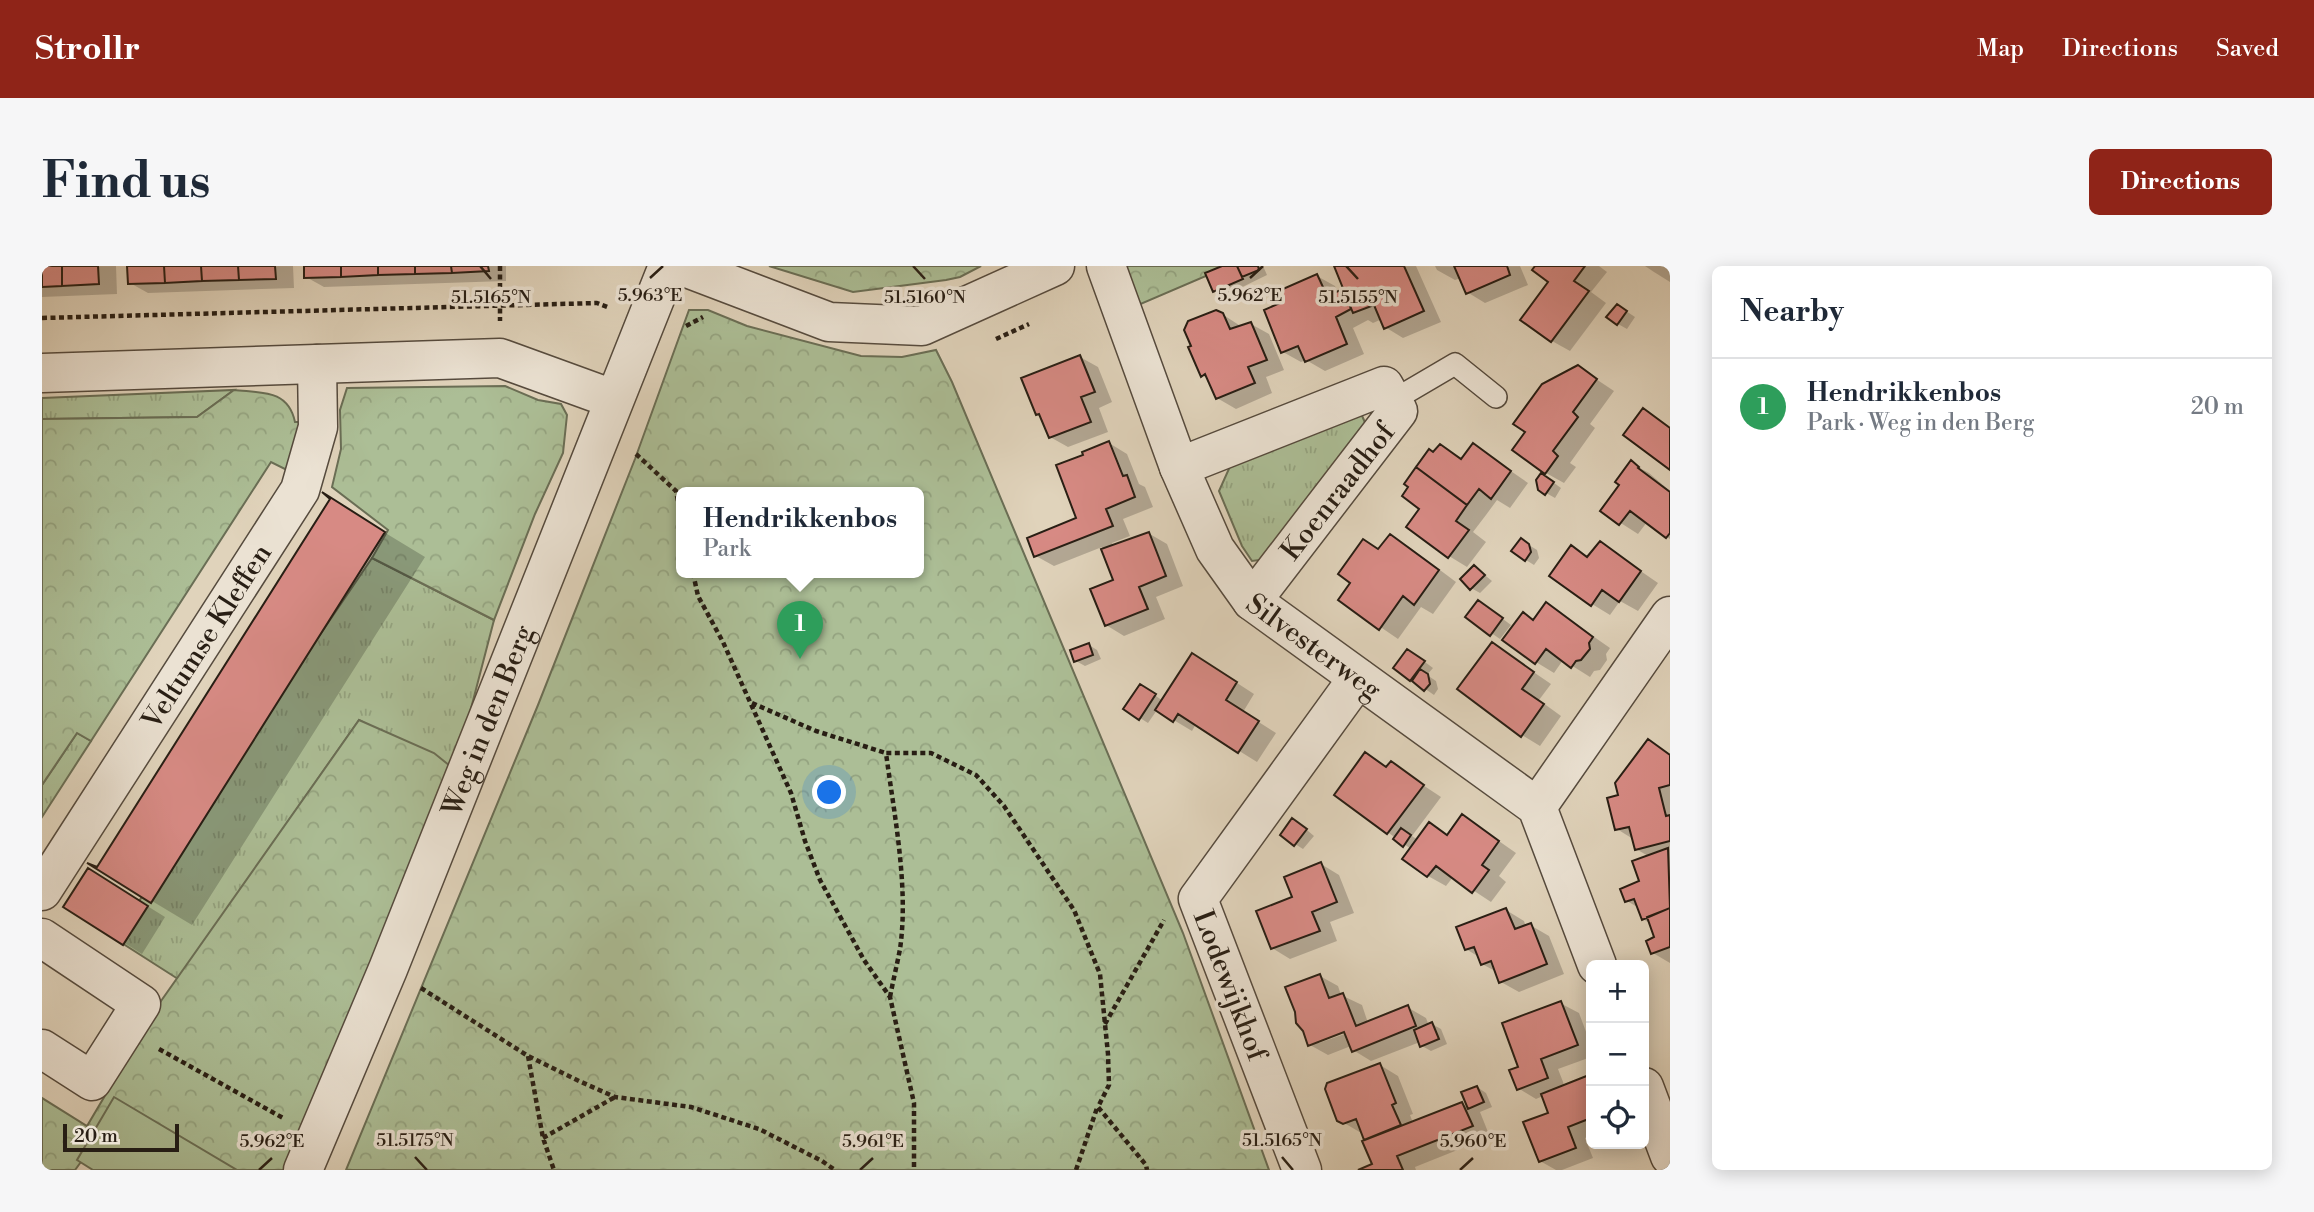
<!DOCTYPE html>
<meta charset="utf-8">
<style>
:root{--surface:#fff;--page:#f6f6f7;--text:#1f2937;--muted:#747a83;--line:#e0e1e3;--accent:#8f2418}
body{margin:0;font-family:"Libre Bodoni",serif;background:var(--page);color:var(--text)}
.controls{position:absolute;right:21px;bottom:21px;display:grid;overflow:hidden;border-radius:10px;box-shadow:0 4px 18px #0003}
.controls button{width:63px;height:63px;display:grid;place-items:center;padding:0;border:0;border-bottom:2px solid var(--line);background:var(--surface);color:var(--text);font:35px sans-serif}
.scale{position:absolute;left:21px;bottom:18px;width:116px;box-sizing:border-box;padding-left:7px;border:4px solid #281e14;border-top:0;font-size:19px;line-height:24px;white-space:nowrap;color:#281e14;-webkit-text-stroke:5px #ebe2d3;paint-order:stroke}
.you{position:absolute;left:788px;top:527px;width:24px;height:24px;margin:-18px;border:5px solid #fff;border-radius:50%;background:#1a73e8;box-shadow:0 0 0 10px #1a73e833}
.badge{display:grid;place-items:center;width:46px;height:46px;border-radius:50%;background:var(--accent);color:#fff;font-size:23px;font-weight:700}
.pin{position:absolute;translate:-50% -58px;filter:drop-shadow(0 2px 4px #0008)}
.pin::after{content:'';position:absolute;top:37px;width:24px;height:21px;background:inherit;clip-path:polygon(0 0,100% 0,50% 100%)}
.popup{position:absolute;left:634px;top:221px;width:248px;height:91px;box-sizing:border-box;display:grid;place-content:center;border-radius:10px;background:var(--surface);filter:drop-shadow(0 2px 5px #0005);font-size:23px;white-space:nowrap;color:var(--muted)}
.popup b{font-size:26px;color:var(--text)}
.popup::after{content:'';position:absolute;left:50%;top:100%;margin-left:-14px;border:14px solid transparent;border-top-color:var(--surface)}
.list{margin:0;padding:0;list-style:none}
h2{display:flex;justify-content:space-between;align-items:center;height:91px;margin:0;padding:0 28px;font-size:30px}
h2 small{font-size:23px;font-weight:400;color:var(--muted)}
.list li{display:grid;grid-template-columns:46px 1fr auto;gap:21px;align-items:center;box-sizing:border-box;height:98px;padding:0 28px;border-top:2px solid var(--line)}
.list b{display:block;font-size:26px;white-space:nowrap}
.list p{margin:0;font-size:23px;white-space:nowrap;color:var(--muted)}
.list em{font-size:23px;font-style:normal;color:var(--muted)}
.icon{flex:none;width:38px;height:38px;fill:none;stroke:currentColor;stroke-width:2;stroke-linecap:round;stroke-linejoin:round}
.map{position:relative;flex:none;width:1628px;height:904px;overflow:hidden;border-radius:10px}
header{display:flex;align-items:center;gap:42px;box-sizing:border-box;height:98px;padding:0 35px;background:var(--accent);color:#fff}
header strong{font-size:33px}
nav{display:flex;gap:38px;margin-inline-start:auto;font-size:24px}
.intro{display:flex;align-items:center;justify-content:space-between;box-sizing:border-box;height:168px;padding:0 42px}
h1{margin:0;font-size:49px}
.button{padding:18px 32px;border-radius:10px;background:var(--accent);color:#fff;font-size:24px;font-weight:700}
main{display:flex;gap:42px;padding:0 42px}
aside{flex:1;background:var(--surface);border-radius:10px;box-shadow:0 4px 18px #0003}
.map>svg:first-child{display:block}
.grass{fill:url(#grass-tufts);stroke:#6a6e55;stroke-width:2}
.forest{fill:url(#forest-crowns);stroke:#6a6e55;stroke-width:2;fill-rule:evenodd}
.pitch{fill:#acbe96;stroke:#6a6e55;stroke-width:2}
.shadow{fill:#0003;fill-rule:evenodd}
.building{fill:#d78a84;stroke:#281e14;stroke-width:2}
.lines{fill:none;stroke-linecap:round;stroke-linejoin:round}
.lane-casing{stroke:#564b3e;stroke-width:24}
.street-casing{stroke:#564b3e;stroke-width:41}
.path{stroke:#281e14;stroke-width:4.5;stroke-dasharray:5 3.5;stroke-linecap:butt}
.lane{stroke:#ebe2d3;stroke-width:21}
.street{stroke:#ebe2d3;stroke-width:38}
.ticks{fill:none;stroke:#281e14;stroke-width:2.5}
.labels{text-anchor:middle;stroke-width:7;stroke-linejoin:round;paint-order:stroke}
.street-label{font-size:28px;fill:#281e14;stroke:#ebe2d3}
.ticks-label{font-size:18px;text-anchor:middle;fill:#281e14;stroke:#ebe2d3;stroke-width:7;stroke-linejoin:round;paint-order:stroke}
</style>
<header>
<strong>Strollr</strong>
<nav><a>Map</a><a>Directions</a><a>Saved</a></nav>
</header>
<div class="intro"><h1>Find us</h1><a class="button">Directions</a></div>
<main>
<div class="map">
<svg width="1628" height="904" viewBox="0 0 1628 904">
<defs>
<pattern id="grass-tufts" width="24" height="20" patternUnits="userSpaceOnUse" patternTransform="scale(1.75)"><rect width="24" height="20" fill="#acbe96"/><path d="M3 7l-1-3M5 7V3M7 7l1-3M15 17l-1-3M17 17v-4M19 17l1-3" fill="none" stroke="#94a380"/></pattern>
<pattern id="forest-crowns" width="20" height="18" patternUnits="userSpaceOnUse" patternTransform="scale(1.75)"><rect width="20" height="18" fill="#acbe96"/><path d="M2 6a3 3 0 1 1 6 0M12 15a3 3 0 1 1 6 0" fill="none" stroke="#94a380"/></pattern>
</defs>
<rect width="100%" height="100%" fill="#e0d3bb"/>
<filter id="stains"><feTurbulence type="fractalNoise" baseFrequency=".00286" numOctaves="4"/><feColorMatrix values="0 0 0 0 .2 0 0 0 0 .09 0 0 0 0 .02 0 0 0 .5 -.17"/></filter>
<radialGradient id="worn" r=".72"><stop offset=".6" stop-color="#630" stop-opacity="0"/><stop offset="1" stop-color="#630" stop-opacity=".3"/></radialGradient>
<path class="grass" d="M192,124L155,151L0,153V132Z
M1317,143L1325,161L1231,292L1210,295L1200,280L1177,225L1190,196Z
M330,292L452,354L413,504L317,454L136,713L72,672Z
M35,467L49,475L0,551V519Z"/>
<path class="forest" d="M727,0H939L918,11L904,14L811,26Z
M1078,0H1187L1094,40Z
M647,44H666L705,60L819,90L860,91L894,84L910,116L1141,667L1227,904H304L496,439L593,193ZM639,227H877V307H639Z
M463,120L496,134L519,138L525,149L521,187L493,248L452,354L330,292L346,264L290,221L299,183L298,144L305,122Z
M192,124C219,127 246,123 253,156H261L249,206L229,196L49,475L35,467L0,519V153L155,151Z
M317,454L392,487L413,504L252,904H113L45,860L44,889L33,904H0V832L45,860L119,735Z"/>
<path class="pitch" d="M72,831L195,904H51L35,894Z"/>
<path class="shadow" d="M0,0H74L75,28L0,31Z
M87,0H251L252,22L106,27L88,17Z
M264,0H464V15L282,21L264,11Z
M1182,0H1221L1225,9L1182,30L1173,24Z
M1294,0H1374L1399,56L1361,72L1343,61L1340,53L1331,57L1326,54L1311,62L1322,88L1283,105L1264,94L1259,96L1241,86L1240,38L1275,10L1293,20L1296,27L1303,23Z
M1393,0H1478L1486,19L1443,37L1425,26L1419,12L1413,14L1395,4Z
M1495,0H1557L1565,6L1549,26L1564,37L1528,85L1510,75L1508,15Z
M1603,0H1628V16L1612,6Z
M1584,45L1593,51L1585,63L1576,58Z
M1180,48L1200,61L1209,58L1227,68L1242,104L1224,111L1230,127L1194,143L1175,132L1168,114L1160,109L1152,81Z
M1038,91L1056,101L1070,136L1057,142L1066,166L1026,181L1008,171L1000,151L995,148Z
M1536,101L1572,125L1548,158L1553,162L1528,197L1534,201L1522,217L1504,207Z
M1067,177L1085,188L1097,218L1103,221L1111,241L1081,253L1088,270L1070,277L1072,281L1106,267L1125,278L1141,320L1114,331L1123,353L1082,370L1064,359L1073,315L1060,281L1012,300L994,290L1037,253Z
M1431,179L1486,217L1468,242L1455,234L1444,249L1431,266L1444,276L1425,301L1407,290L1380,242L1392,188L1399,180L1421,193Z
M1589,197L1607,207L1628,225V273L1605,256L1596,268L1560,245L1580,218Z
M1508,214L1519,222L1513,232L1497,223Z
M289,234L383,291L150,659L110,635Z
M1348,270L1366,280L1414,316L1391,348L1379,341L1356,373L1299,334Z
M1479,274L1495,284L1497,292L1492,299L1484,294Z
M1558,277L1616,317L1596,345L1578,335L1568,349L1550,338L1529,282L1547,292Z
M1433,301L1450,315L1438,327L1429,322Z
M1505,338L1568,382L1564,388L1565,394L1558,404L1552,405L1548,411L1521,394L1512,407L1494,396Z
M1445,341L1469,359L1458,373L1426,351Z
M1451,378L1509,418L1497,434L1519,450L1498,480L1480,469Z
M1047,379L1055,384L1059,393L1043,400L1034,395Z
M1375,390L1391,402L1385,409L1394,415L1396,423L1392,429L1353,402Z
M1169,400L1212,428L1201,446L1234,467L1215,496L1154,458L1150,465L1115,444L1106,457L1098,452L1107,425L1121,435Z
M1607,475L1628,488V697L1611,687L1615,672L1609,658L1601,653L1597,642L1585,635L1600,616L1608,591L1594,583L1591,573L1575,563L1578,530Z
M1324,488L1346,502L1349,498L1399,531L1370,570L1376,574L1387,558L1406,569L1421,550L1474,587L1457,610L1464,616L1449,636L1411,611L1404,620L1386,610L1369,583L1294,529Z
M1259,559L1272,570L1261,583L1253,578Z
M1279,598L1297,609L1312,647L1288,656L1295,675L1248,693L1230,682L1252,632Z
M65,615L123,651L100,688L24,640Z
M1464,644L1482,655L1484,661L1488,659L1507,670L1522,708L1477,726L1459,716L1455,706L1440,698L1437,691L1424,683Z
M1278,710L1296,720L1299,729L1320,739L1326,757L1365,741L1384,752L1387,760L1390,758L1399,763L1405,778L1389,785L1380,780L1378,776L1329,795L1311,784L1309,780L1286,789L1268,779ZM1309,762L1311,765L1277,777V774Z
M1518,737L1537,747L1549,779V791L1516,803L1523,821L1549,812V869L1543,872L1551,892L1520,904H1514L1498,895L1508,848L1501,830L1494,833L1476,822L1478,802Z
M1338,799L1356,810L1371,848L1368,849L1371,857L1420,838L1428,842L1435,821L1444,827L1450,841L1438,846L1448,871L1373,901L1374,904H1321L1332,899L1321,868L1297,854Z"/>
<path class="building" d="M0,0H20V20L0,21Z
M20,0H56L57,18L20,20Z
M85,0H122L123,17L86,18Z
M122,0H159L160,15L123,17Z
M159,0H196L197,14L160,15Z
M196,0H233L234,13L197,14Z
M262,0H299V11L262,12Z
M299,0H336V9L299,11Z
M336,0H373V8L336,9Z
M373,0H409L410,7L373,8Z
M409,0H446L447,5L410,7Z
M1180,0H1195L1201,13L1171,26L1163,7Z
M1195,0H1216L1217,4L1200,11Z
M1292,0H1362L1382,45L1342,63L1332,39L1311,47Z
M1412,0H1465L1468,9L1424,28Z
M1493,0H1543L1532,15L1547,25L1509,76L1478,54L1506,16L1490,4Z
M1275,8L1285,30L1301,23L1309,43L1294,51L1305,78L1263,96L1256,80L1239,87L1222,44L1238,37L1234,26Z
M1575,38L1585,45L1575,59L1564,51Z
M1174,44L1181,47L1188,63L1209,56L1225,94L1206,101L1213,117L1174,133L1163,108L1159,111L1146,81L1149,80L1142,64L1146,55Z
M1038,89L1053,126L1039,131L1049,156L1007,172L997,148L994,149L979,112Z
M1536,99L1555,113L1531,146L1536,151L1511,185L1516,190L1503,208L1470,184L1483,166L1471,158L1500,118Z
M1601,142L1628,162V204L1581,169Z
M1067,175L1081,210L1085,209L1093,231L1064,243L1071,260L992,291L985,272L1034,252L1014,199L1041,189L1040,186Z
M1431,177L1469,205L1449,233L1437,223L1425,239L1374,201L1387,183L1391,186L1398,178L1419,193Z
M1589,194L1597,201L1596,202L1628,226V267L1624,272L1588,245L1577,259L1558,245L1577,219L1573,216Z
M1374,201L1425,239L1414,255L1427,264L1406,292L1364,261L1377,243L1360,230L1366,221L1362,218Z
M1499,207L1512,216L1503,229L1496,224L1494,214Z
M280,226L343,266L109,637L45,597L55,601L288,233Z
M1107,266L1124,310L1097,321L1106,343L1063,360L1048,323L1071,314L1059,283Z
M1348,268L1397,304L1372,339L1361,330L1337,364L1296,334L1308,317L1296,308L1321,273L1336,283Z
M1479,272L1487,278L1489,286L1483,295L1469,285Z
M1558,275L1599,305L1577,336L1560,324L1549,340L1507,310L1529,279L1545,291Z
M1432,299L1443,309L1428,324L1418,313Z
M1436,334L1461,352L1448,370L1423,351Z
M1504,336L1551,371L1547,377L1548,383L1539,394L1534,395L1529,402L1504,383L1493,398L1460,374L1481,346L1491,354Z
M1450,376L1492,406L1480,423L1502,438L1479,471L1415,423Z
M1047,377L1051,389L1032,396L1028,384Z
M1365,383L1383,395L1368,415L1351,402Z
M1150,387L1195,416L1184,434L1217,455L1196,487L1136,448L1131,456L1113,444Z
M1378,403L1386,408L1388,418L1382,425L1370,415Z
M1098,418L1114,428L1097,454L1081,443Z
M1606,473L1628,489V519L1617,522L1624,550L1628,549V575L1593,584L1587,561L1573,564L1565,532L1576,529L1573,517Z
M1323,486L1344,501L1349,495L1382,519L1345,568L1292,529Z
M1420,548L1457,575L1440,599L1447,604L1430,627L1394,600L1385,611L1360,593L1387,556L1405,569Z
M1250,552L1265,563L1252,580L1238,569Z
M1359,562L1369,569L1361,581L1351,573Z
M1626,582L1628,642L1600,654L1592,633L1583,636L1578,623L1597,615L1590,595Z
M1279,596L1295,636L1270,646L1278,665L1229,683L1214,645L1250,631L1242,611Z
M46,602L106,640L81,679L21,641Z
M1464,642L1473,663L1489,657L1505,698L1457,717L1449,695L1439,699L1432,681L1423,684L1414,661Z
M1628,642V681L1609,688L1604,675L1612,671L1605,651Z
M1278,708L1287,732L1301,727L1314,760L1366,739L1374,760L1310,786L1302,766L1266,780L1261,765L1254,757L1253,746L1243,721Z
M1519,735L1536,779L1499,793L1506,812L1475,824L1467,804L1476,801L1460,757Z
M1390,756L1397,773L1378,781L1372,764Z
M1338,797L1354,837L1350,839L1359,859L1322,874L1314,853L1301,858L1295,855L1283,823L1285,817Z
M1547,809L1549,852L1526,861L1534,882L1497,896L1481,856L1506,847L1499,828Z
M1435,820L1442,836L1426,843L1419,826Z
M1420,836L1431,860L1355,890L1361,904H1316L1330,898L1320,875Z"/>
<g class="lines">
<defs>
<path id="lane" d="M1350,135L1413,98L1454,131"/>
<g id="street">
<path d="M640,0L787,56L880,60L1013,0"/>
<path id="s1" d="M1064,0L1137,201L1173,283L1210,335L1495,541L1555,699"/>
<path d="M0,107L458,92L571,133"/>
<path d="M1137,201L1342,120L1356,145L1210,335"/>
<path d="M1495,541L1628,350"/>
<path id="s2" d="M0,625L258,224L276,161L275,98"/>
<path d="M0,672L99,738L50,815L0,783"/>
<path d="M1602,821L1628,890"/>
<path id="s3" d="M261,904L346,703L626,0"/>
<path d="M1260,904L1156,633L1316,412"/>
</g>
</defs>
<use href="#lane" class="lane-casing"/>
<use href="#street" class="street-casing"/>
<path class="path" d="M458,0V55
M0,52L555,37L568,42
M644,60L661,51
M954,73L987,58
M594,188L634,225L639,250
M651,307L656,330L681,376L749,527L763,575L778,614L822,694L848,731L872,837V904
M710,437L774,465L844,487
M379,722L486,790L537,815L573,831L649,841L717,863L780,895L793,904
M848,731C851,715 855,699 858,683C867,621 852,548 844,487H889L934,509L962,540L1032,644L1058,708L1066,788L1067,819L1056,841L1104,899L1105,904
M1063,758L1122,654
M117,783L241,852
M486,790L501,872L512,904
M501,872L573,831
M1034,904L1055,842"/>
<use href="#lane" class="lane"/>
<use href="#street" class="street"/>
</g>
<path class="ticks" d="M438,0L449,13M871,0L883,13M1304,0L1316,13M608,12L621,0M1208,12L1221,0M373,891L385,904M1240,891L1251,904M217,904L230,892M818,904L831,892M1418,904L1431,892"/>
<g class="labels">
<g class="street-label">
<text transform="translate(1295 225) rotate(-52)" y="10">Koenraadhof</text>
<text dy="10" stroke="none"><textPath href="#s2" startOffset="303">Veltumse Kleffen</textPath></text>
<text dy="10" stroke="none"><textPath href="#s1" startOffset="444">Silvesterweg</textPath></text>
<text dy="10" stroke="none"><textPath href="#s3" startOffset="486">Weg in den Berg</textPath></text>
<text transform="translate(1189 719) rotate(69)" y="10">Lodewijkhof</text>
</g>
</g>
<g class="ticks-label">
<text x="608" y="35">5.963°E</text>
<text x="1208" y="35">5.962°E</text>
<text x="449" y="37">51.5165°N</text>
<text x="883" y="37">51.5160°N</text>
<text x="1316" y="37">51.5155°N</text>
<text x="373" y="880">51.5175°N</text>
<text x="1240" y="880">51.5165°N</text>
<text x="230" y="881">5.962°E</text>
<text x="831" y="881">5.961°E</text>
<text x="1431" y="881">5.960°E</text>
</g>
<rect width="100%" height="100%" filter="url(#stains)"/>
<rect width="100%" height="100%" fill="url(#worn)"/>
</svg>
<div class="controls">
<button>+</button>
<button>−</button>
<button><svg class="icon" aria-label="locate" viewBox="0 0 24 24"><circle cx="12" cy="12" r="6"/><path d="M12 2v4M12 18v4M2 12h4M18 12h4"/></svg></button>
</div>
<div class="scale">20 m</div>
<div class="you"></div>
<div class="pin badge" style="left:758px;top:393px;background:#2e9e5b">1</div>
<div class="popup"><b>Hendrikkenbos</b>Park</div>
</div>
<aside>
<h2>Nearby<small></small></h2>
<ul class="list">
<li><span class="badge" style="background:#2e9e5b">1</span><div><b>Hendrikkenbos</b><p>Park · Weg in den Berg</p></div><em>20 m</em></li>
</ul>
</aside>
</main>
